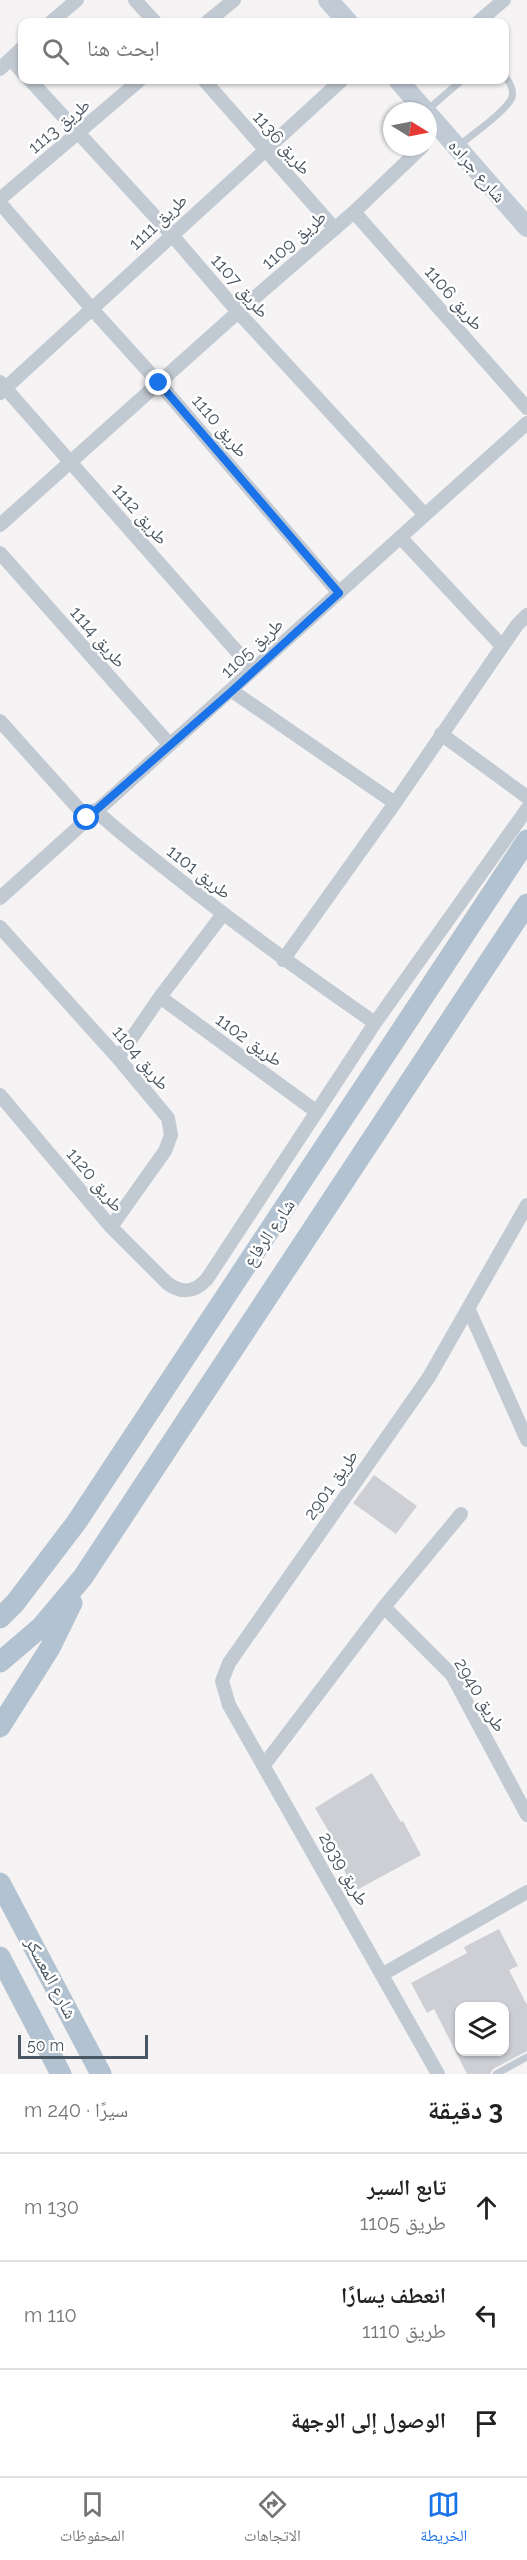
<!DOCTYPE html>
<html lang="ar">
<meta charset="utf-8">
<style>
:root{--surface:#fff;--page:#f2f2f2;--text:#222;--muted:#767676;--line:#e0e0e0;--accent:#1a73e8}
body{margin:0;font-family:Raleway,"Noto Naskh Arabic",sans-serif;background:var(--page);color:var(--text);direction:rtl}
.controls{position:absolute;right:18px;bottom:18px;display:grid;overflow:hidden;border-radius:12px;box-shadow:0 2px 4px #0004}
.controls button{width:54px;height:54px;display:grid;place-items:center;padding:0;border:0;border-bottom:2px solid var(--line);background:var(--surface);color:var(--text);font:30px sans-serif}
.compass{position:absolute;left:383px;top:102px;width:54px;height:54px;border-radius:50%;background:var(--surface);box-shadow:0 2px 4px #0004;rotate:100deg}
.scale{position:absolute;left:18px;bottom:15px;width:130px;box-sizing:border-box;padding-left:6px;border:3px solid #4a5661;border-top:0;font-size:16px;line-height:21px;white-space:nowrap;color:#4a5661;-webkit-text-stroke:4px #fff;paint-order:stroke}
.stop{position:absolute;width:18px;height:18px;margin:-14px;border:4px solid #1a73e8;border-radius:50%;background:#fff}
.stop.end{background:#1a73e8;border-color:#fff;box-shadow:0 2px 6px #0008}
.list{margin:0;padding:0;list-style:none}
h2{display:flex;justify-content:space-between;align-items:center;height:78px;margin:0;padding:0 24px;font-size:26px}
h2 small{font-size:20px;font-weight:400;color:var(--muted)}
.list li{display:grid;grid-template-columns:39px 1fr auto;gap:18px;align-items:center;box-sizing:border-box;height:108px;padding:0 24px;border-top:2px solid var(--line)}
.list b{display:block;font-size:22px;white-space:nowrap}
.list p{margin:0;font-size:20px;white-space:nowrap;color:var(--muted)}
.list em{font-size:20px;font-style:normal;color:var(--muted)}
.icon{flex:none;width:33px;height:33px;fill:none;stroke:currentColor;stroke-width:2;stroke-linecap:round;stroke-linejoin:round}
.map{position:relative;flex:none;width:527px;height:2074px;overflow:hidden;direction:ltr}
.search{position:absolute;background:var(--surface);box-shadow:0 2px 4px #0004;left:18px;right:18px;top:18px;height:66px;display:flex;align-items:center;gap:15px;box-sizing:border-box;padding:0 21px;border-radius:12px;color:var(--muted);font-size:22px}
.sheet{height:402px;background:var(--surface)}
nav{display:flex;justify-content:space-around;align-items:center;box-sizing:border-box;height:84px;border-top:2px solid var(--line);background:var(--surface);font-size:16px;color:var(--muted)}
nav a{display:grid;justify-items:center;gap:3px}
nav .on{color:var(--accent)}
.map>svg:first-child{display:block}
.building{fill:#cdcfd5;fill-rule:evenodd}
.lines{fill:none;stroke-linecap:round;stroke-linejoin:round}
.lane{stroke:#c1cad2;stroke-width:7}
.street{stroke:#c1cad2;stroke-width:14}
.secondary{stroke:#c1cbd6;stroke-width:20}
.primary{stroke:#b3c2d1;stroke-width:21}
.route{stroke:#1a73e8;stroke-width:8}
.labels{text-anchor:middle;stroke-width:5;stroke-linejoin:round;paint-order:stroke}
.street-label{font-size:18px;fill:#4a5661;stroke:#fff}
</style>
<div class="map">
<svg width="527" height="2074" viewBox="0 0 527 2074">
<rect width="100%" height="100%" fill="#f5f3f3"/>
<path class="building" d="M374,1475L417,1506L396,1534L353,1503Z
M372,1773L401,1822L403,1821L421,1855L355,1891L337,1857L342,1854L315,1808Z
M499,1929L518,1966L509,1970L527,2005V2051L493,2069L490,2074H467L434,2009L427,2013L411,1983L467,1953L464,1947ZM459,2007H504V2052H459Z"/>
<g class="lines">
<path class="lane" d="M426,111L462,80
M459,146C471,135 507,111 512,97C514,90 509,81 504,75
M496,2074L527,2057"/>
<path class="street" d="M135,0L155,22
M51,22L77,0
M207,22L234,0
M478,22L504,0
M11,59L22,72
M0,69L22,48
M30,80L171,234L238,312L425,515
M204,80L335,229
M0,199L140,80
M0,203L92,309L159,383L339,593
M354,212L527,408
M0,382L253,670
M0,393L342,80
M0,525L238,312L354,212L422,147
M400,537L502,646
M0,553L170,745
M232,691L395,803
M0,721L87,818
M441,734L527,797
M95,810C122,835 151,857 180,880C243,930 309,977 375,1023
M0,898L527,423
M0,927L118,1058L168,1118L171,1135L165,1151L111,1227
M283,960L395,803L517,625L527,615
M160,997L317,1112
M118,1058L160,997L223,914
M0,1095L111,1227L167,1283C182,1294 194,1293 207,1279L375,1023L527,809
M469,1310L527,1440
M384,1607L452,1675L527,1815
M264,1765L384,1607L461,1514
M383,1974L527,1892
M438,2074L229,1705L222,1681L229,1663L429,1377L527,1205"/>
<path class="secondary" d="M328,0L348,22
M398,80L425,111
M428,114L527,227"/>
<path class="primary" d="M0,1618L15,1603L76,1523L527,840
M0,1662L41,1627L83,1577L527,904
M0,1727L50,1648L72,1603
M0,1883L101,2074
M0,1957L61,2074"/>
</g>
<g class="lines">
<path class="route" d="M87,818L232,691L339,593L159,383"/>
</g>
<g class="labels">
<g class="street-label">
<text transform="translate(59 126) rotate(-40)" y="6">طريق 1113</text>
<text transform="translate(282 143) rotate(49)" y="6">طريق 1136</text>
<text transform="translate(477 171) rotate(49)" y="6">شارع جراده</text>
<text transform="translate(158 222) rotate(-43)" y="6">طريق 1111</text>
<text transform="translate(294 240) rotate(-41)" y="6">طريق 1109</text>
<text transform="translate(240 286) rotate(49)" y="6">طريق 1107</text>
<text transform="translate(454 298) rotate(49)" y="6">طريق 1106</text>
<text transform="translate(220 426) rotate(50)" y="6">طريق 1110</text>
<text transform="translate(140 514) rotate(49)" y="6">طريق 1112</text>
<text transform="translate(98 637) rotate(49)" y="6">طريق 1114</text>
<text transform="translate(252 648) rotate(-43)" y="6">طريق 1105</text>
<text transform="translate(199 872) rotate(38)" y="6">طريق 1101</text>
<text transform="translate(249 1040) rotate(36)" y="6">طريق 1102</text>
<text transform="translate(141 1058) rotate(50)" y="6">طريق 1104</text>
<text transform="translate(95 1180) rotate(50)" y="6">طريق 1120</text>
<text transform="translate(269 1233) rotate(-56)" y="6">شارع الرفاع</text>
<text transform="translate(331 1485) rotate(-55)" y="6">طريق 2901</text>
<text transform="translate(480 1695) rotate(59)" y="6">طريق 2940</text>
<text transform="translate(344 1869) rotate(60)" y="6">طريق 2939</text>
<text transform="translate(51 1978) rotate(62)" y="6">شارع المعسكر</text>
</g>
</g>
</svg>
<div class="controls">
<button><svg class="icon" aria-label="layers" viewBox="0 0 24 24"><path d="M12 4l9 5-9 5-9-5zM3 14l9 5 9-5"/></svg></button>
</div>
<svg class="compass" viewBox="-18 -18 36 36"><path d="M0-13l5 13h-10z" fill="#e53935"/><path d="M0 13l5-13h-10z" fill="#767676"/></svg>
<div class="scale">50 m</div>
<div class="stop" style="left:87px;top:818px"></div>
<div class="stop end" style="left:159px;top:383px"></div>
<div class="search"><svg class="icon" aria-label="search" viewBox="0 0 24 24"><circle cx="10" cy="10" r="6"/><path d="M15 15l6 6"/></svg>ابحث هنا</div>
</div>
<section class="sheet">
<h2>3 دقيقة<small>سيرًا · 240 m</small></h2>
<ul class="list">
<li><svg class="icon" aria-label="ahead" viewBox="0 0 24 24"><path d="M12 20V5M6 11l6-6 6 6"/></svg><div><b>تابع السير</b><p>طريق 1105</p></div><em>130 m</em></li>
<li><svg class="icon" aria-label="left" viewBox="0 0 24 24"><path d="M17 20v-9H6M10 6l-5 5 5 5"/></svg><div><b>انعطف يسارًا</b><p>طريق 1110</p></div><em>110 m</em></li>
<li><svg class="icon" aria-label="arrive" viewBox="0 0 24 24"><path d="M6 21V4h12l-3 4 3 4H6"/></svg><div><b>الوصول إلى الوجهة</b></div></li>
</ul>
</section>
<nav>
<a class="on"><svg class="icon" aria-label="map" viewBox="0 0 24 24"><path d="M3 6l6-2 6 2 6-2v14l-6 2-6-2-6 2zM9 4v14M15 6v14"/></svg>الخريطة</a>
<a><svg class="icon" aria-label="directions" viewBox="0 0 24 24"><path d="M12 3l9 9-9 9-9-9zM9 14v-3h6M13 9l2 2-2 2"/></svg>الاتجاهات</a>
<a><svg class="icon" aria-label="saved" viewBox="0 0 24 24"><path d="M7 4h10v16l-5-4-5 4z"/></svg>المحفوظات</a>
</nav>
